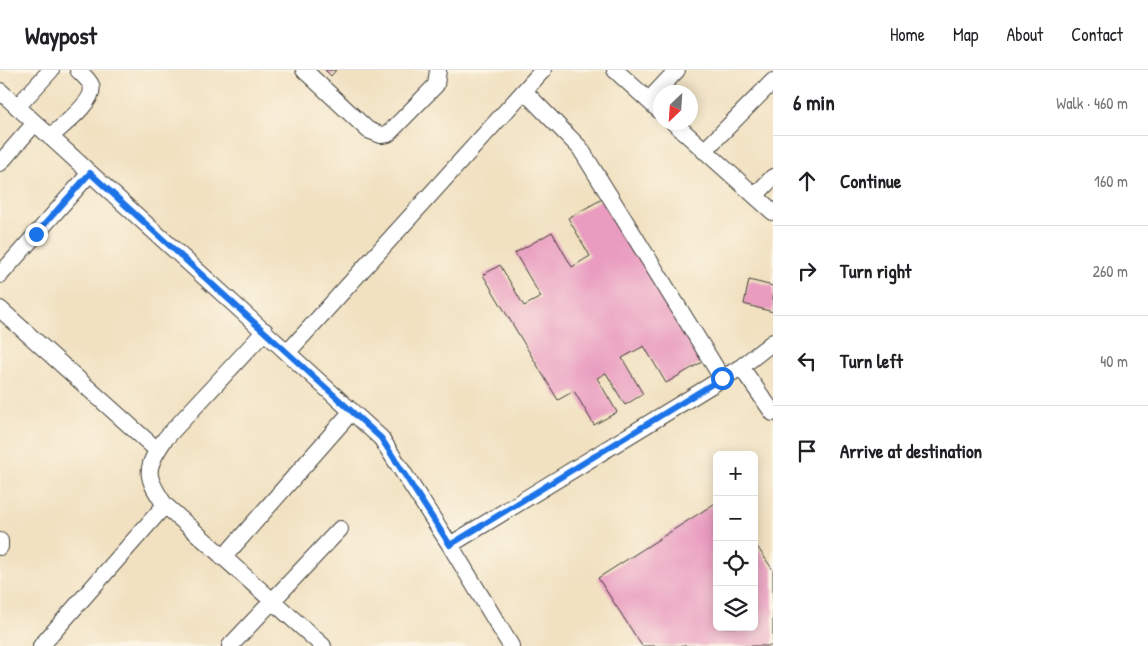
<!DOCTYPE html>
<meta charset="utf-8">
<style>
:root{--surface:#fff;--page:#f6f6f6;--text:#202124;--muted:#757577;--line:#e0e0e0}
body{margin:0;font-family:"Patrick Hand",sans-serif;background:var(--page);color:var(--text)}
.controls{position:absolute;right:15px;bottom:15px;display:grid;overflow:hidden;border-radius:8px;box-shadow:0 2px 12px #0003}
.controls button{width:45px;height:45px;display:grid;place-items:center;padding:0;border:0;border-bottom:1px solid var(--line);background:var(--surface);color:var(--text);font:25px sans-serif}
.compass{position:absolute;left:653px;top:15px;width:45px;height:45px;border-radius:50%;background:var(--surface);box-shadow:0 2px 12px #0003;rotate:205deg}
.stop{position:absolute;width:15px;height:15px;margin:-11px;border:4px solid #1a73e8;border-radius:50%;background:#fff}
.stop.end{background:#1a73e8;border-color:#fff;box-shadow:0 1px 5px #0008}
.list{margin:0;padding:0;list-style:none}
h2{display:flex;justify-content:space-between;align-items:center;height:65px;margin:0;padding:0 20px;font-size:21px}
h2 small{font-size:16px;font-weight:400;color:var(--muted)}
.list li{display:grid;grid-template-columns:32px 1fr auto;gap:15px;align-items:center;box-sizing:border-box;height:90px;padding:0 20px;border-top:1px solid var(--line)}
.list b{display:block;font-size:19px;white-space:nowrap}
.list em{font-size:16px;font-style:normal;color:var(--muted)}
.icon{flex:none;width:28px;height:28px;fill:none;stroke:currentColor;stroke-width:2;stroke-linecap:round;stroke-linejoin:round}
.map{position:relative;flex:none;width:773px;height:576px;overflow:hidden}
header{display:flex;align-items:center;gap:30px;box-sizing:border-box;height:70px;padding:0 25px;background:var(--surface);border-bottom:1px solid var(--line)}
header strong{font-size:24px}
nav{display:flex;gap:28px;margin-inline-start:auto;font-size:18px}
main{display:flex}
aside{flex:1;background:var(--surface)}
.map>svg:first-child{display:block}
.building{fill:#e99cc0}
.lines{fill:none;stroke-linecap:round;stroke-linejoin:round}
.minor-casing{stroke:#3c3a35;stroke-width:18}
.minor{stroke:#fff;stroke-width:16}
.route{stroke:#1a73e8;stroke-width:6}
</style>
<header>
<strong>Waypost</strong>
<nav><a>Home</a><a>Map</a><a>About</a><a>Contact</a></nav>
</header>
<main>
<div class="map">
<svg width="773" height="576" viewBox="0 0 773 576">
<rect width="100%" height="100%" fill="#fcf5e5"/>
<filter id="ink" filterUnits="userSpaceOnUse"><feTurbulence type="fractalNoise" baseFrequency=".02" numOctaves="2"/><feDisplacementMap in="SourceGraphic" scale="10" xChannelSelector="R" yChannelSelector="G"/><feConvolveMatrix kernelMatrix="1 2 1 2 8 2 1 2 1" color-interpolation-filters="sRGB"/></filter>
<filter id="wash" filterUnits="userSpaceOnUse"><feTurbulence type="fractalNoise" baseFrequency=".0096" numOctaves="4" result="noise"/><feDisplacementMap in="SourceGraphic" scale="20" xChannelSelector="R" yChannelSelector="G"/><feGaussianBlur stdDeviation="1.12" result="paint"/><feColorMatrix in="noise" values="0 0 0 0 0 0 0 0 0 0 0 0 0 0 0 0 0 1.4 0 .05"/><feComposite in="paint" operator="in"/></filter>
<g filter="url(#wash)">
<rect width="100%" height="100%" fill="#f1e1c1"/>
<g id="blocks">
<path class="building" d="M325,0H336L331,6Z
M606,127L702,292L666,313L644,276L622,288L643,324L625,335L606,303L597,308L617,342L594,355L574,321L558,330L483,205L500,195L524,236L541,227L515,183L552,162L572,197L590,186L568,148Z
M749,210L773,216V242L744,234Z
M717,432V557H754V472L773,500V576H642L598,508Z"/>
</g>
</g>
<g filter="url(#ink)">
<use href="#blocks" fill-opacity="0" stroke="#3c3a35" stroke-width="1"/>
<g class="lines">
<defs>
<path id="minor" d="M304,0L368,60L381,65L388,64L436,15L438,0
M615,0L660,41
M0,21L381,368L450,475L511,576
M524,21L580,78L722,308
M649,30L677,0
M17,37L51,0
M673,52L773,142
M50,67C61,57 97,30 91,15C89,10 82,4 78,0
M704,81L773,11
M0,93L35,53
M755,126L773,107
M0,205L90,103
M0,239L157,380
M265,261L165,369C144,399 145,406 165,435L323,576
M288,282L543,0
M741,297L773,343
M0,471V477
M450,475L741,297L773,272
M223,488L352,341
M41,576L165,435
M230,576L340,459"/>
</defs>
<use href="#minor" class="minor-casing"/>
<use href="#minor" class="minor"/>
</g>
</g>
<g class="lines" filter="url(#ink)">
<path class="route" d="M36,164L90,103L381,368L450,475L722,308"/>
</g>
</svg>
<div class="controls">
<button>+</button>
<button>−</button>
<button><svg class="icon" aria-label="locate" viewBox="0 0 24 24"><circle cx="12" cy="12" r="6"/><path d="M12 2v4M12 18v4M2 12h4M18 12h4"/></svg></button>
<button><svg class="icon" aria-label="layers" viewBox="0 0 24 24"><path d="M12 4l9 5-9 5-9-5zM3 14l9 5 9-5"/></svg></button>
</div>
<svg class="compass" viewBox="-18 -18 36 36"><path d="M0-13l5 13h-10z" fill="#e53935"/><path d="M0 13l5-13h-10z" fill="#757577"/></svg>
<div class="stop" style="left:722px;top:308px"></div>
<div class="stop end" style="left:36px;top:164px"></div>
</div>
<aside>
<h2>6 min<small>Walk · 460 m</small></h2>
<ul class="list">
<li><svg class="icon" aria-label="ahead" viewBox="0 0 24 24"><path d="M12 20V5M6 11l6-6 6 6"/></svg><div><b>Continue</b></div><em>160 m</em></li>
<li><svg class="icon" aria-label="right" viewBox="0 0 24 24"><path d="M7 20v-9h11M14 6l5 5-5 5"/></svg><div><b>Turn right</b></div><em>260 m</em></li>
<li><svg class="icon" aria-label="left" viewBox="0 0 24 24"><path d="M17 20v-9H6M10 6l-5 5 5 5"/></svg><div><b>Turn left</b></div><em>40 m</em></li>
<li><svg class="icon" aria-label="arrive" viewBox="0 0 24 24"><path d="M6 21V4h12l-3 4 3 4H6"/></svg><div><b>Arrive at destination</b></div></li>
</ul>
</aside>
</main>
